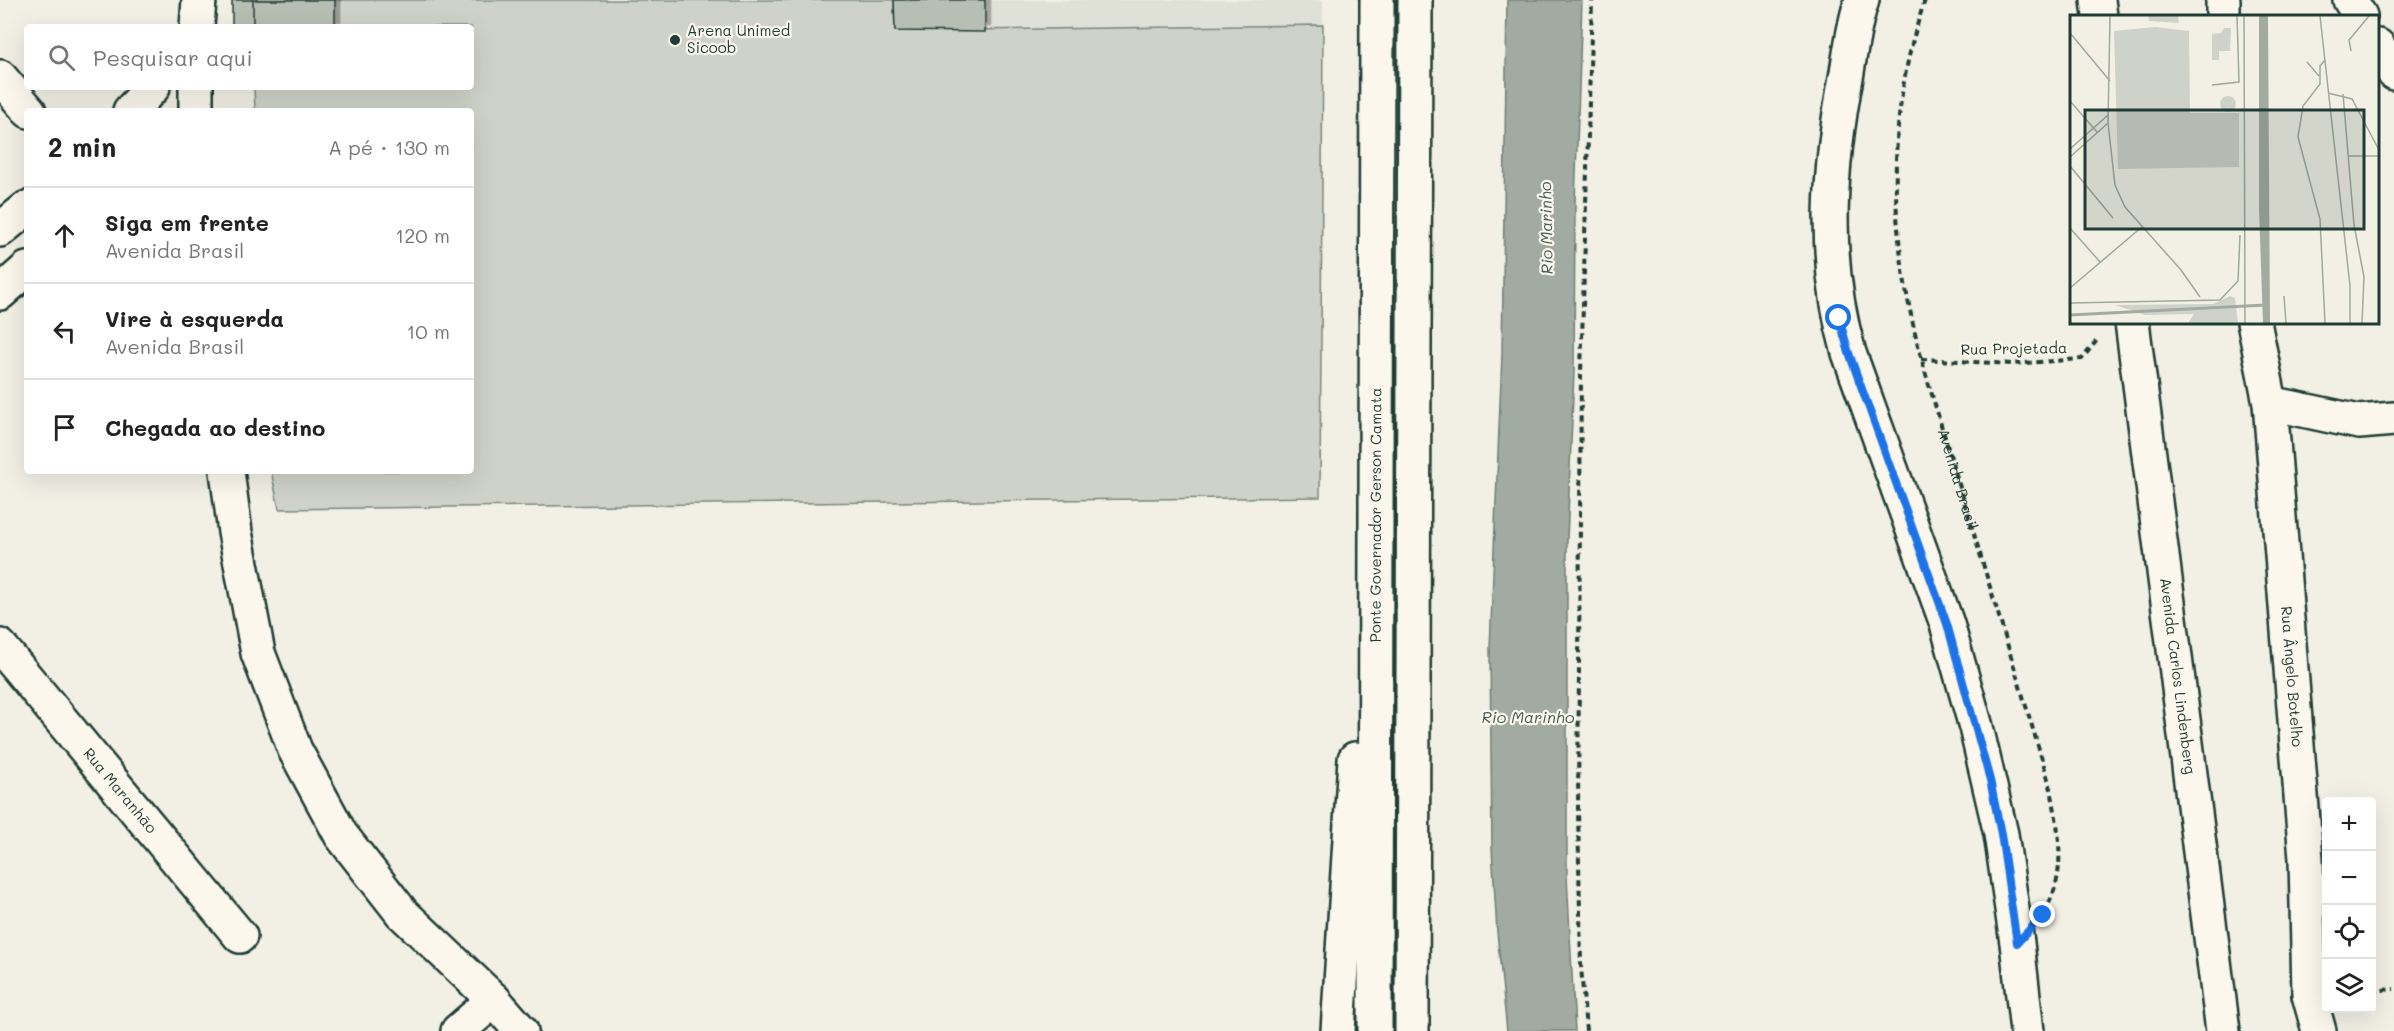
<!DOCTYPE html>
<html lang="pt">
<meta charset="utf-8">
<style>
:root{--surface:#fff;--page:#f2f2f2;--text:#222;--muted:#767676;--line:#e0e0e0}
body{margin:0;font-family:Mali,sans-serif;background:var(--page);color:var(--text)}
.controls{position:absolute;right:18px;bottom:18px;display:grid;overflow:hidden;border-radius:6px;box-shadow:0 6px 24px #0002}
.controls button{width:54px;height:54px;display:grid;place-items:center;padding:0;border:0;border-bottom:2px solid var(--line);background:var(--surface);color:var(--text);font:30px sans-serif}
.stop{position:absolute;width:18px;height:18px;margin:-14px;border:4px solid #1a73e8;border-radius:50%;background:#fff}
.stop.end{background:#1a73e8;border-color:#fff;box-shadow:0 2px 6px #0008}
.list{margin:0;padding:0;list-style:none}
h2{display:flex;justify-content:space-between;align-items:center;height:78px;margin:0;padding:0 24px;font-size:26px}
h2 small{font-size:20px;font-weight:400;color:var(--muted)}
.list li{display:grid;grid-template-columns:39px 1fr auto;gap:18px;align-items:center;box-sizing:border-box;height:96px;padding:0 24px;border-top:2px solid var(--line)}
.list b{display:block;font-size:22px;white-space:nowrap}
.list p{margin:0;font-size:20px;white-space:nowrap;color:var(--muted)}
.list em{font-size:20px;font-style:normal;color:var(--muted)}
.icon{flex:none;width:33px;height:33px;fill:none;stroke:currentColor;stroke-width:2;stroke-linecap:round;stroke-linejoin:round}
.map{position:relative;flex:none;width:2394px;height:1031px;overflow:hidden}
.search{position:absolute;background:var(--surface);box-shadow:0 6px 24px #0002;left:24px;top:24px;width:450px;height:66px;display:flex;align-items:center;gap:15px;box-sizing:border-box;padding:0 21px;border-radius:6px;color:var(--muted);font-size:22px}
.panel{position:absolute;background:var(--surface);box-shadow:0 6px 24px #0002;left:24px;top:108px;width:450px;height:366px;border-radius:6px}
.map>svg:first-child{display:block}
.built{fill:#e0e1d6}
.green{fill:#cfd2c8;stroke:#77887e;stroke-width:1.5}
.water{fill:#a2aba1;stroke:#6e7f75;stroke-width:1.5}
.building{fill:#b7beb3;stroke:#1f3d34;stroke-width:1.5;filter:url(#shadow)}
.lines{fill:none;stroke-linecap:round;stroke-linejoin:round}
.minor-casing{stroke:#1f3d34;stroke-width:38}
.tertiary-casing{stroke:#1f3d34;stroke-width:38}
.primary-casing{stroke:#1f3d34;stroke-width:38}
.path{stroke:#1f3d34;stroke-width:4;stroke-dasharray:6 4.5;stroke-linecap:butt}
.minor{stroke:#fbf7ec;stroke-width:33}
.tertiary{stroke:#fbf7ec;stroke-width:33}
.primary{stroke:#fbf7ec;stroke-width:33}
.route{stroke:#1a73e8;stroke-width:8}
.poi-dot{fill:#1f3d34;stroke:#fbf7ec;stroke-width:2}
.labels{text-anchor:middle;stroke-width:4.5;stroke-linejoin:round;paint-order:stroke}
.poi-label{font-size:15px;fill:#1f3d34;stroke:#fbf7ec;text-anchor:start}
.street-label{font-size:15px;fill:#1f3d34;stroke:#fbf7ec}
.water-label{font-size:16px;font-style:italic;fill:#465e55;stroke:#fbf7ec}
.inset-river{fill:none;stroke:#a2aba1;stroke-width:3}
.inset-road{fill:none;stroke:#9ea89e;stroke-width:1.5}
.view{fill:#1f3d34;fill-opacity:0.15;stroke:#1f3d34;stroke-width:3}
.inset-edge{fill:none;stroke:#1f3d34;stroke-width:3}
</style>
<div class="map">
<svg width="2394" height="1031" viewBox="0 0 2394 1031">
<defs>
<filter id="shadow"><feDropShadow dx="5.5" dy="-5.5" stdDeviation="0" flood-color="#0004"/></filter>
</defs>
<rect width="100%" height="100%" fill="#f2f0e5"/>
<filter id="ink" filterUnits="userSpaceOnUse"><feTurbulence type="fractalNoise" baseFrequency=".0167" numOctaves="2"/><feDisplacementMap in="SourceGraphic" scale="12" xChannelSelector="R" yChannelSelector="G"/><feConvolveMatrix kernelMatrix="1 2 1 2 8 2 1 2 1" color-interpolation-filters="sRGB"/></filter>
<g filter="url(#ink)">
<path class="built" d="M894,0H1323V25L985,32L895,31Z"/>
<path class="green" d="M253,0H894L895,31L1323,25L1320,497L279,509L271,471H471V111H255L254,87H471V27H253Z"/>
<path class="water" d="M1507,0H1582L1575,203L1574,371L1567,540V876L1575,1031H1507L1497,932L1492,848L1490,648L1502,355Z"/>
<path class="building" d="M232,0H253V27H232Z
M253,0H335V27H253Z
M894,0H985V32L895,31Z"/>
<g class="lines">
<defs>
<g id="minor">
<path d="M1862,0C1854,23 1851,48 1847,72C1829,167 1822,259 1849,353L1947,624L1976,727L2001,834L2017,943L2027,1031"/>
<path d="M2223,0V16"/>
<path d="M2350,0L2360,16"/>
<path d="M2378,46L2394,73"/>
<path d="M0,77L29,111"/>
<path id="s2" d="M2254,322L2270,403L2306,859L2309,995L2319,1031"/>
<path d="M2270,403L2359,422L2394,419"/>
<path d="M227,471L235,532L258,653L295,750L341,835L402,913L494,1000L521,1031"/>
<path id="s3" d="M0,646L240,936"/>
<path d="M458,1031L494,1000"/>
</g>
<path id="tertiary" d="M197,27L199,0
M196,87V111
M130,111L153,87
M0,230L27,208
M0,293L27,269"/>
<g id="primary">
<path d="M2098,0L2100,16"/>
<path id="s4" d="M2132,322L2223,1031"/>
<path d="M1338,1031L1355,759"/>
<path id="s5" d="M1375,1031L1377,0"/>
<path d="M1412,1031L1415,0"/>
</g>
</defs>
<use href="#minor" class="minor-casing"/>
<use href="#tertiary" class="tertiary-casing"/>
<use href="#primary" class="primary-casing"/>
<g class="path">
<path id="s1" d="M1925,0C1882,126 1890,249 1926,375L2051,789C2058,827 2067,869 2048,905"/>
<path d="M1921,359L2012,364L2082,359L2098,339"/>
<path d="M2372,991L2394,989"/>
<path d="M1586,1031L1581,966L1578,809L1581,373L1592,0"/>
</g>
<use href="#minor" class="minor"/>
<use href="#tertiary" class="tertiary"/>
<use href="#primary" class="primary"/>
</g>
</g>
<g class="lines" filter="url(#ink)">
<path class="route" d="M1839,318L1849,353L1947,624L1990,780L2001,834L2017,943L2043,915"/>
</g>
<circle class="poi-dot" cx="675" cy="40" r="6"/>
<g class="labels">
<g class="poi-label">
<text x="687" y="36">Arena Unimed<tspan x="687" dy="17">Sicoob</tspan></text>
</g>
<g class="street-label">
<text transform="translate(2014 349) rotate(-1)" y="5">Rua Projetada</text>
<text dy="5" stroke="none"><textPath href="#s1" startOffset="490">Avenida Brasil</textPath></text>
<text dy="5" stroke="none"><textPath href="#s5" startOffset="516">Ponte Governador Gerson Camata</textPath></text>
<text dy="5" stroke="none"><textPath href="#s2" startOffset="357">Rua Ângelo Botelho</textPath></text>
<text dy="5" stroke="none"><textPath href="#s4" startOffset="357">Avenida Carlos Lindenberg</textPath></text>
<text dy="5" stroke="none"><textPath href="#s3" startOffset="188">Rua Maranhão</textPath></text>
</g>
<g class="water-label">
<text transform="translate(1546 228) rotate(-91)" y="6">Rio Marinho</text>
<text x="1528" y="723">Rio Marinho</text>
</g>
</g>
<g transform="translate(2070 15)">
<rect width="309" height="309" fill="#f2f0e5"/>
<path d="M78,1H108L109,8L79,6ZM85,12L119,16L120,98H169V152L48,154L44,16ZM154,13H161L160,36H149V45H142V19L151,18ZM150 89a8 8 0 1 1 16 0a8 8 0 1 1-16 0ZM160,281L165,283L168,308H118L124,299L75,300L45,290L143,289Z" fill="#cfd2c8"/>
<path d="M189,1H198L200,308H193L189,193Z" fill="#a2aba1"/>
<path class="inset-river" d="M0,300L196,290"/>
<path class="inset-road" d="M40,1L38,108L45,170L55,192L111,255L130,282M174,1L175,308M250,1L280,271V308M0,18L40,66M281,36L279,25L299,1M255,45L250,51V69L233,91L228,122L250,204L255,308M237,47L249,61M142,70L169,67L167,1M258,78L282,84L309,135M273,79L284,210L294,262L292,308M0,86L27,117M0,134L38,100M279,141H309M0,142L38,108M0,151L43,203M0,213L30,247M0,273L73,211M214,281L216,308M0,288L150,285L168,266L170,220"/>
<path class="view" d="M15,95H294V214H15Z"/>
<rect width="309" height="309" class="inset-edge"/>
</g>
</svg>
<div class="controls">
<button>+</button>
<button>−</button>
<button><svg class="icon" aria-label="locate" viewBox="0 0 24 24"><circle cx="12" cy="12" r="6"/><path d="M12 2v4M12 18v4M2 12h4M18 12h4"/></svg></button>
<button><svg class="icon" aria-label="layers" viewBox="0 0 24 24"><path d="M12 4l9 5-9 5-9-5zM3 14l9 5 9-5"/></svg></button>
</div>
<div class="stop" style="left:1839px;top:318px"></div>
<div class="stop end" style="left:2043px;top:915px"></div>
<div class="search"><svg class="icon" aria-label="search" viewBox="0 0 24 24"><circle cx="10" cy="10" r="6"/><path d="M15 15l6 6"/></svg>Pesquisar aqui</div>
<section class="panel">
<h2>2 min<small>A pé · 130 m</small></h2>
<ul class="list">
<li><svg class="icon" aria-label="ahead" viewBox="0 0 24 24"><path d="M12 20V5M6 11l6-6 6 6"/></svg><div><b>Siga em frente</b><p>Avenida Brasil</p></div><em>120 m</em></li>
<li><svg class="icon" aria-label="left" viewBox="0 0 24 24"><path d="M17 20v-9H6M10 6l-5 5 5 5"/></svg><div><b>Vire à esquerda</b><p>Avenida Brasil</p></div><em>10 m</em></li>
<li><svg class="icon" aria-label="arrive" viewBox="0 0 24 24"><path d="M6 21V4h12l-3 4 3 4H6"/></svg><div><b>Chegada ao destino</b></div></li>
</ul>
</section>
</div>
